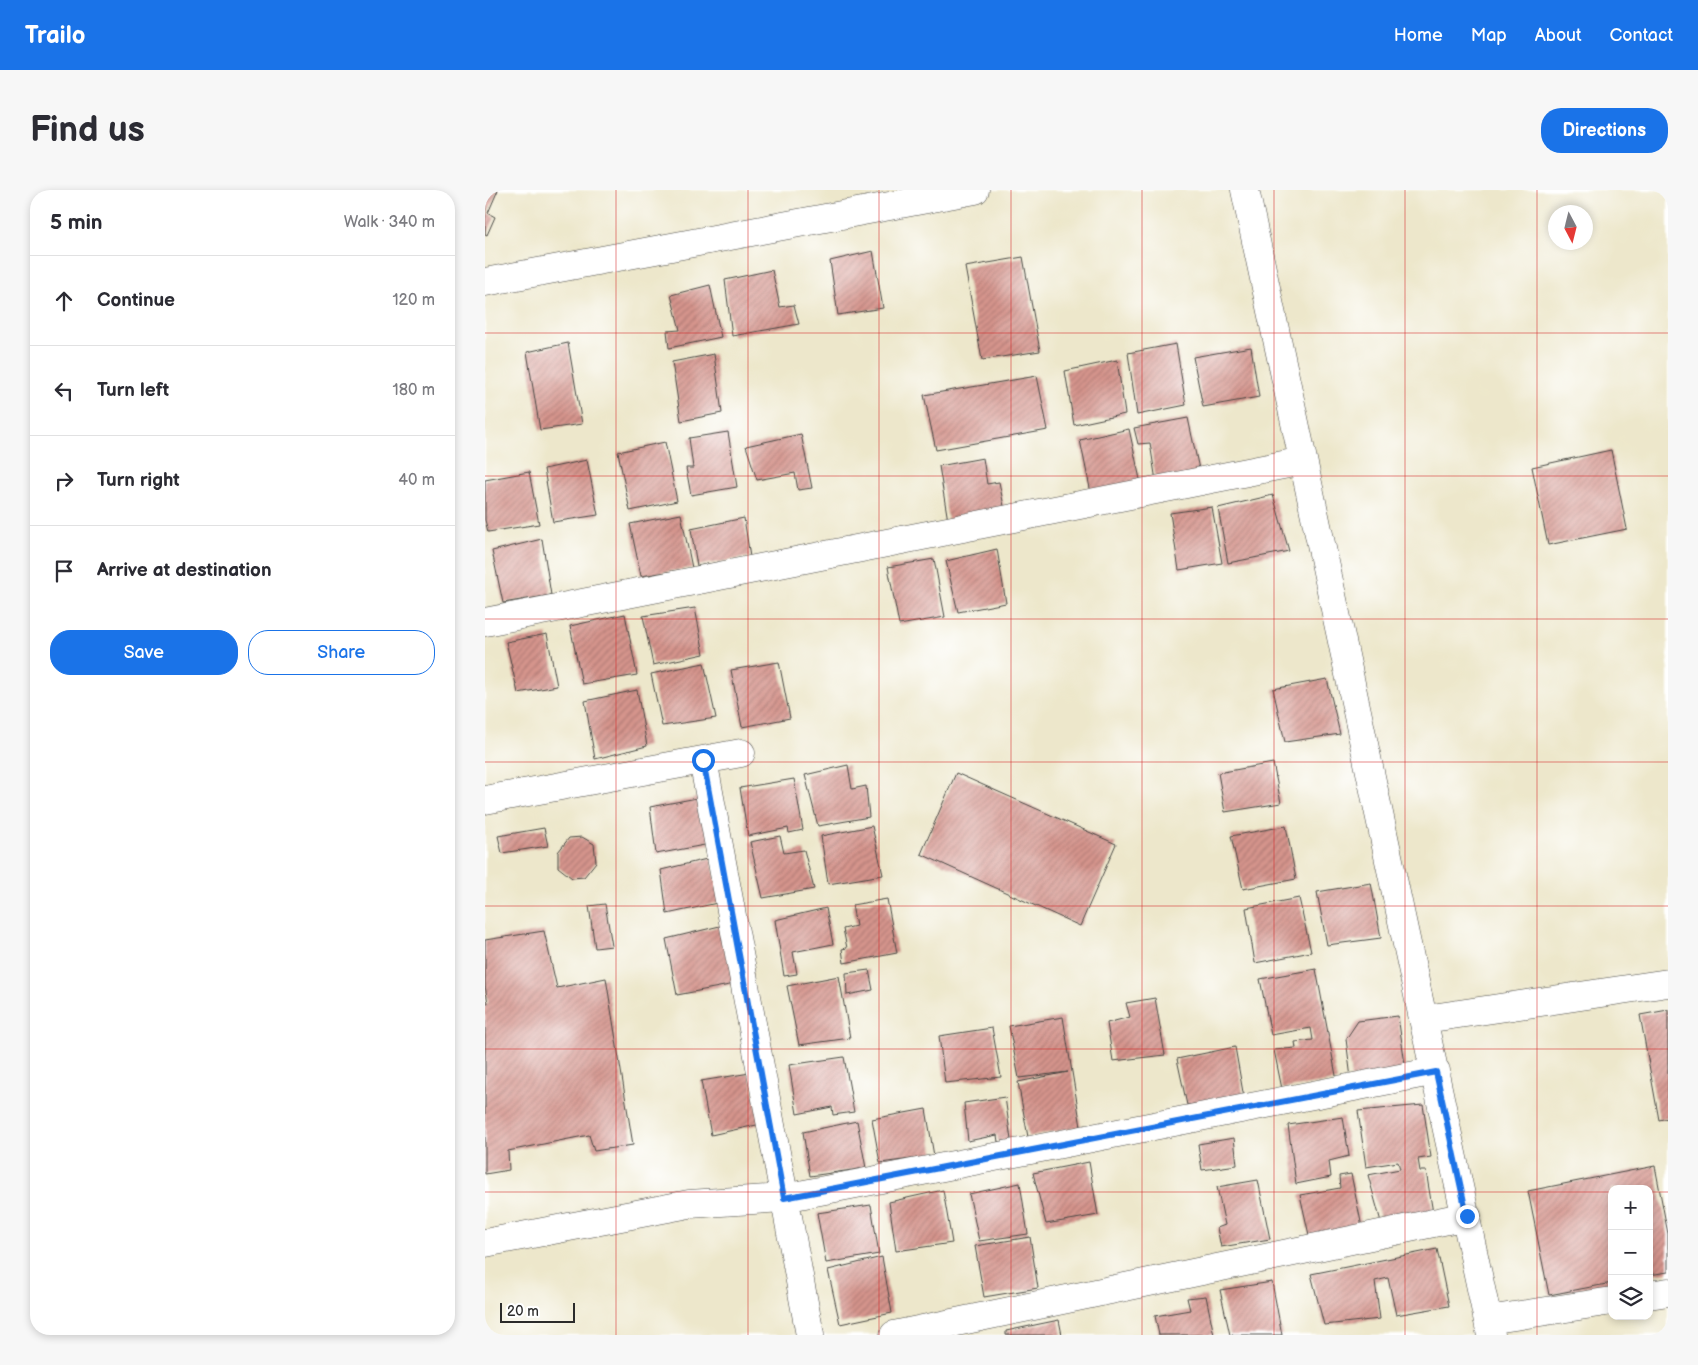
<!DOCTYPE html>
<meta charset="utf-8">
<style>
:root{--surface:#fff;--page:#f7f7f7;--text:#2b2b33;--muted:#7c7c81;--line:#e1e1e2;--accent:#1a73e8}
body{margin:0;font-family:"Balsamiq Sans",sans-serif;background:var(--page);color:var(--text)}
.controls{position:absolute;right:15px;bottom:15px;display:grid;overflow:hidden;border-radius:10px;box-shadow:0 2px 8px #0003}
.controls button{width:45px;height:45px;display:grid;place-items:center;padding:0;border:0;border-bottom:1px solid var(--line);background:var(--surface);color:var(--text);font:25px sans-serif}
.compass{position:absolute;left:1063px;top:15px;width:45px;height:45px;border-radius:50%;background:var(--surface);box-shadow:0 2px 8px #0003;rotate:173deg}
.scale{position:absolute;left:15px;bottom:12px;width:75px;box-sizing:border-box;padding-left:5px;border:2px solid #2b2b2b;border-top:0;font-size:14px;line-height:18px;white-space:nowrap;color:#2b2b2b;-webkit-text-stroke:4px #fff;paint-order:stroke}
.stop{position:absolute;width:15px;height:15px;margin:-11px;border:4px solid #1a73e8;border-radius:50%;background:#fff}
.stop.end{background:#1a73e8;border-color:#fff;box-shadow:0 1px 5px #0008}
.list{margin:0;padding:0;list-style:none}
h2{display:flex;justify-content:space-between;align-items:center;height:65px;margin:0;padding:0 20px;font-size:21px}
h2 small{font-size:16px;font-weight:400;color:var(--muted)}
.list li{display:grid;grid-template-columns:32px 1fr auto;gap:15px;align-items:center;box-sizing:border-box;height:90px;padding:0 20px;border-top:1px solid var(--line)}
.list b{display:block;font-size:19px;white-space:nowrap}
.list em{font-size:16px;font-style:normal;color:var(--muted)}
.actions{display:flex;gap:10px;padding:15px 20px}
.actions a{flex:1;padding:11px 0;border:1px solid var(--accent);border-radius:20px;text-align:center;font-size:18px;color:var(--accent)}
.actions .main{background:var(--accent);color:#fff}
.icon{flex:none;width:28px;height:28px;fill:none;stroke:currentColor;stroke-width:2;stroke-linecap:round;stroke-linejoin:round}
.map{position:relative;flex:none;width:1183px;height:1145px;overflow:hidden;border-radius:20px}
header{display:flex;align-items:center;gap:30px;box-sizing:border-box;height:70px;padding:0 25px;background:var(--accent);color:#fff}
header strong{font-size:24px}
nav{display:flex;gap:28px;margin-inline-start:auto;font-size:18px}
.intro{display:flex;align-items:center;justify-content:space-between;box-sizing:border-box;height:120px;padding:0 30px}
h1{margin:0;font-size:35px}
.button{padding:12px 22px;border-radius:20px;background:var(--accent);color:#fff;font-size:18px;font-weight:700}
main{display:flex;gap:30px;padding:0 30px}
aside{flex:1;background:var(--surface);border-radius:20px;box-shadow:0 2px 8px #0003}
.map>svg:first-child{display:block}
.building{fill:url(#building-hatch)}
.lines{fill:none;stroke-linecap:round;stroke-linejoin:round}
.minor-casing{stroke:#484743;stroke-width:29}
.minor{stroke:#fff;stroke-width:28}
.route{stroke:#1a73e8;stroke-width:6}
.grid{fill:none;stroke:#d62828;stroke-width:1;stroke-opacity:0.55}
</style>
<header>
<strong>Trailo</strong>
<nav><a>Home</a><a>Map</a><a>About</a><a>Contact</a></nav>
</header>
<div class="intro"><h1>Find us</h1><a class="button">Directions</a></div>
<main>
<aside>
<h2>5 min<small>Walk · 340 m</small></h2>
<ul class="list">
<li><svg class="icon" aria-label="ahead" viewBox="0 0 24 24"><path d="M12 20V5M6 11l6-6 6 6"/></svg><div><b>Continue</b></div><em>120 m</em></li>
<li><svg class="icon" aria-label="left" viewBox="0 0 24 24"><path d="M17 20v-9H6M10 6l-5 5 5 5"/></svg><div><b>Turn left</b></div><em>180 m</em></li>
<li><svg class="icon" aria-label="right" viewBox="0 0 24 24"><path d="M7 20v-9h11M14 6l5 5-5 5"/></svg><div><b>Turn right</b></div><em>40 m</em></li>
<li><svg class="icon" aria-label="arrive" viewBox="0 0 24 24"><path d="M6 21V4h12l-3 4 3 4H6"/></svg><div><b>Arrive at destination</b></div></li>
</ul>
<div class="actions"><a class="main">Save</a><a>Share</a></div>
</aside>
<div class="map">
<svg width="1183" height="1145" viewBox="0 0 1183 1145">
<defs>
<pattern id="building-hatch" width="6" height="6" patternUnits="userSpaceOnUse" patternTransform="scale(1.25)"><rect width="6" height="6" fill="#d5948c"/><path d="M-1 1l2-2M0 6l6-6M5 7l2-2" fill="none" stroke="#ad7973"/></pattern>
</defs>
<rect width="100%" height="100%" fill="#fff"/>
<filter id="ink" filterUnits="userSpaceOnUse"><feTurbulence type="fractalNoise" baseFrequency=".02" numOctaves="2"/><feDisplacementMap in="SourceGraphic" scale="10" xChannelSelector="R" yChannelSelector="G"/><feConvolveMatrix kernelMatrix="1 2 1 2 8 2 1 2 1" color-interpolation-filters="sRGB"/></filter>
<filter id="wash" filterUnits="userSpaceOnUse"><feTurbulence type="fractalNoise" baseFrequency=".0096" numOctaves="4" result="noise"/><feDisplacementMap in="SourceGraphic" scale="20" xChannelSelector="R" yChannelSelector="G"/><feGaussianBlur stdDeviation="1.12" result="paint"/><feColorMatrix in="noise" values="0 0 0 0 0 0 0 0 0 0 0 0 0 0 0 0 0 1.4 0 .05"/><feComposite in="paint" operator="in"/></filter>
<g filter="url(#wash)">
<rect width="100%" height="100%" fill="#ede7cb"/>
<g id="blocks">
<path class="building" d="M0,0H13L3,23L10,27L2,45L0,44Z
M388,61L398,118L353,125L345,71Z
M538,67L555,161L497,170L480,77Z
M287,80L295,117L309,115L314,134L247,146L240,90Z
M225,95L236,147L184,158L182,141L195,140L186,105Z
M83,153L97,234L55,240L42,162Z
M691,154L701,215L652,225L643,163Z
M766,157L774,207L718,217L708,167Z
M229,164L237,223L196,231L187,172Z
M632,170L640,224L589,235L580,181Z
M552,186L563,240L451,260L439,205Z
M703,228L715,284L671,291L665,253L653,254L649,238Z
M644,239L656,294L606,303L595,250Z
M243,242L252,297L206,305L201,278H208L204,248Z
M316,244L327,298L313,300L310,283L272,290L261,256Z
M180,252L192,311L145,321L133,262Z
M1126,260L1142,339L1063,355L1047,277Z
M498,268L502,294L514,292L520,321L463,331L454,276Z
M102,270L113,325L68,332L59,279Z
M44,282L54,334L3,342L0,330V290Z
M788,305L804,361L743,373L733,318Z
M727,317L737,373L694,380L685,323Z
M196,324L207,378L156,386L145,334Z
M259,328L265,367L212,376L206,339Z
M57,349L66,405L18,413L7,361Z
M512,359L521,413L473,422L461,371Z
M449,369L460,427L414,435L403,377Z
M210,418L219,464L168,475L158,426Z
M140,424L152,485L97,494L85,436Z
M62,444L72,496L33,503L21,452Z
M294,472L305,528L257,537L246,480Z
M219,473L231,528L177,536L166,484Z
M842,489L855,544L800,552L788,499Z
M152,500L162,556L110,569L100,511Z
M788,573L796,613L740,622L733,583Z
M363,575L367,599L381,596L384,627L333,636L320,585Z
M471,583L631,654L595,736L436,664Z
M309,589L318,640L304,643L303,638L263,646L255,598Z
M217,607L225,654L171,664L165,617Z
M387,636L398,685L343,694L336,646Z
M801,636L811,689L758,699L746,646Z
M59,638L63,656L17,663L13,646Z
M295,646L299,663L319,660L329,699L278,708L265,652Z
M97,647L109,654L111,672L99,687L87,688L73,677V662L84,648Z
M226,668L237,712L182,724L176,680Z
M886,693L896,748L842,755L832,702Z
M814,708L826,762L770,773L761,718Z
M402,709L412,763L359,773L357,759L362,758L358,739L371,736L367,715Z
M120,714L127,756L110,758L104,716Z
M341,718L348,754L308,762L312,784L299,786L290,730Z
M243,734L255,793L192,805L181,749Z
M59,741L72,798L121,788L148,955L109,961L104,945L23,961L24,980L0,984V813H3L0,796V750Z
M831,779L852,891L797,899L789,860L811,858L810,852L828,850L826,838L786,845L775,789Z
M384,780L388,800L362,805L361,783Z
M354,786L365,848L314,855L302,796Z
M670,808L680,865L628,871L622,833L645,827L641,813Z
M1183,820V928L1174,930L1155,825Z
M913,826L921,881L866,888L861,849L873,831Z
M578,827L596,937L543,947L533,892L583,882L534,888L524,836Z
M507,838L516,887L460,893L454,846Z
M750,857L759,908L702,915L692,869Z
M359,867L369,922L348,925L347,917L312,924L304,875Z
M265,883L276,934L226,945L216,891Z
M520,907L526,950L513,952L512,945L483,951L479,913Z
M938,915L946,967L933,969L935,981H941L948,1023L896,1032L883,985L915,979L913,972L881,977L873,921Z
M441,919L449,966L395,973L387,929Z
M858,927L864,966L844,971L846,987L811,994L803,935Z
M372,931L381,978L325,986L318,942Z
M749,948L752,975L717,980L713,954Z
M604,972L613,1025L561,1034L548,983Z
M1170,976L1183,1044V1082L1164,1085V999H1127V1093L1064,1105L1043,1001Z
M866,984L877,1037L824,1045L815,1005L855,998L854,986Z
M773,990L785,1049L736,1057L732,1038L740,1035L732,997Z
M535,993L543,1044L494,1051L484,1004Z
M458,1000L467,1053L411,1061L404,1012Z
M386,1015L394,1064L341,1073L332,1023Z
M545,1047L553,1098L499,1107L490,1056Z
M952,1059L964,1116L911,1125L903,1088L890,1091L895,1129L839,1135L826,1084Z
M397,1067L407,1123L355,1134L343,1080Z
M787,1092L797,1145H745L735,1100Z
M721,1106L729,1145H674L670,1126L705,1120L702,1108Z
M574,1130L577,1145H521V1141Z"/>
</g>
</g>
<g filter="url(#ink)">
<use href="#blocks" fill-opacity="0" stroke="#484743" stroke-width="1"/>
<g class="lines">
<defs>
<path id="minor" d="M760,0L1006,1145
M0,92L490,0
M0,432L818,271
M218,570L325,1145
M0,610L256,563
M940,829L1183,793
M0,1053L204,1014L299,1008L951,881
M1164,1105L1183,1102
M1003,1130L1127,1111
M409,1145L982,1026"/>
</defs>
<use href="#minor" class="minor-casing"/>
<use href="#minor" class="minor"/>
</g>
</g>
<g class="lines" filter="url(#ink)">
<path class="route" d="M218,570L299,1008L951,882L982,1026"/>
</g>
<path class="grid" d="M131,0V1145M263,0V1145M394,0V1145M526,0V1145M657,0V1145M789,0V1145M920,0V1145M1052,0V1145M0,143H1183M0,286H1183M0,429H1183M0,572H1183M0,716H1183M0,859H1183M0,1002H1127M1164,1002H1183"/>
</svg>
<div class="controls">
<button>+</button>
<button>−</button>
<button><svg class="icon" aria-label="layers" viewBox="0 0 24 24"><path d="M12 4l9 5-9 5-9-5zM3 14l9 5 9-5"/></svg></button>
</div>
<svg class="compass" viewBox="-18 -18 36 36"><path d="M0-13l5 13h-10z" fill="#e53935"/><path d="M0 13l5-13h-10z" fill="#7c7c81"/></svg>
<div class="scale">20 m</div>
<div class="stop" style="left:218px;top:570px"></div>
<div class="stop end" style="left:982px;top:1026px"></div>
</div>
</main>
